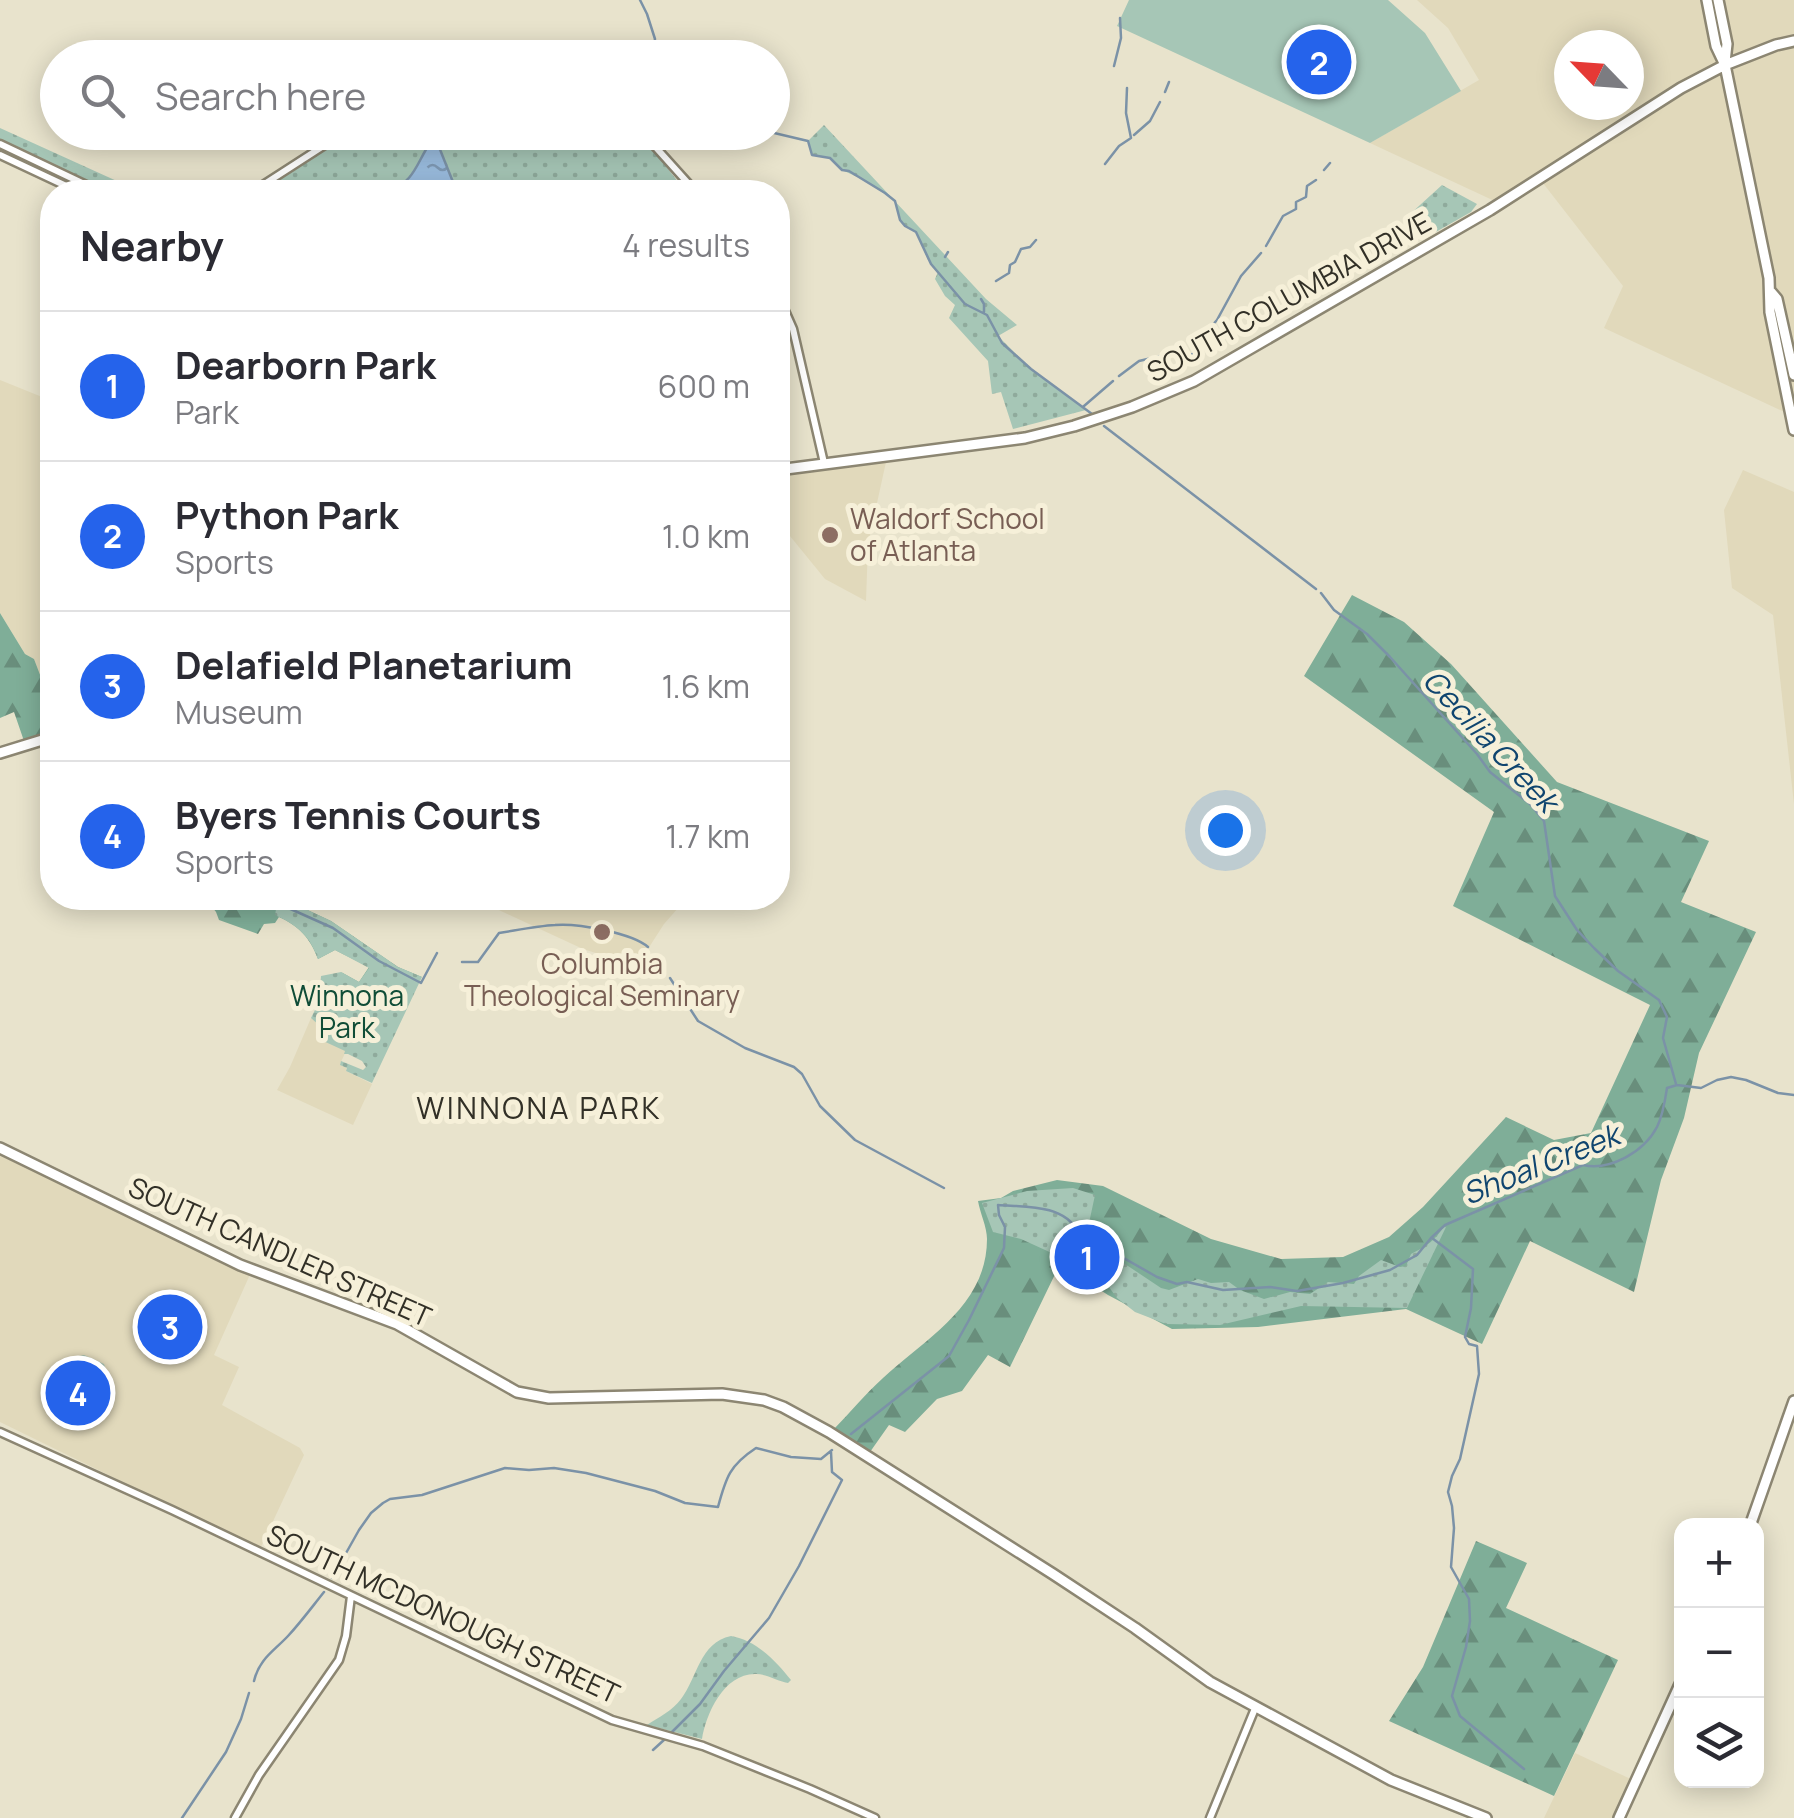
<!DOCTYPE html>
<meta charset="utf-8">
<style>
:root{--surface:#fff;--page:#f2f2f3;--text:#2b2b33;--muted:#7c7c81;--line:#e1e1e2;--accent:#2563eb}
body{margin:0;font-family:Manrope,sans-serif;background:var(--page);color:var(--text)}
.controls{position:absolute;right:30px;bottom:30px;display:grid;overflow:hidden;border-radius:20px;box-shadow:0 5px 25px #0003}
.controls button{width:90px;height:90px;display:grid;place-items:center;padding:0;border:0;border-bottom:2px solid var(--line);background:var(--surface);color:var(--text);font:50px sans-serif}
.compass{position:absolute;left:1554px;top:30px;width:90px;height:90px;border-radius:50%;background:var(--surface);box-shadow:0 5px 25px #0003;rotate:295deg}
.you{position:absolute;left:1225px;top:830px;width:35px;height:35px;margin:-25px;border:8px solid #fff;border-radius:50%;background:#1a73e8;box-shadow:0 0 0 15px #1a73e833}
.badge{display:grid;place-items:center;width:65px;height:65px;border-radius:50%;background:var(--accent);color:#fff;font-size:32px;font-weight:700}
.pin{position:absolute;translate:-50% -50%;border:5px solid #fff;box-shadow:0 2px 10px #0006}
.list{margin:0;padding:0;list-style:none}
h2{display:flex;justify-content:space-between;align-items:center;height:130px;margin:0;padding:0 40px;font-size:42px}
h2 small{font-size:32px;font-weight:400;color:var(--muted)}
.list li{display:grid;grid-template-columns:65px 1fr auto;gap:30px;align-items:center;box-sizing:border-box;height:150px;padding:0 40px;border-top:2px solid var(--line)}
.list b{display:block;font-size:38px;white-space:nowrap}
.list p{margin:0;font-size:32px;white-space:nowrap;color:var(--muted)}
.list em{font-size:32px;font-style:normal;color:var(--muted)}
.icon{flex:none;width:55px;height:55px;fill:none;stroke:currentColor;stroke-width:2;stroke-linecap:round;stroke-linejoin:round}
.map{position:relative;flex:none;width:1794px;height:1818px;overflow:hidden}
.search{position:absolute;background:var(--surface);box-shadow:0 5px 25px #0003;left:40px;top:40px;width:750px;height:110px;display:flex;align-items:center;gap:25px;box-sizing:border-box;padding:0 35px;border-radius:55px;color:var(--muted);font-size:38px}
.panel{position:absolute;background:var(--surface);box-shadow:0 5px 25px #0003;left:40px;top:180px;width:750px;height:730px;border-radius:40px}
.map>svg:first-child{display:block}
.built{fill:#e1d9bb;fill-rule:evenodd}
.forest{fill:url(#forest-firs)}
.park{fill:url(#park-dots)}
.pitch{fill:#a6c6b6}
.water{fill:url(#water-ripples);stroke:#7b92a7;stroke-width:2.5}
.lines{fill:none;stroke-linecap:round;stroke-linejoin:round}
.stream{stroke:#7b92a7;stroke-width:2.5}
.minor-casing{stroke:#8c8672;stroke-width:11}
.major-casing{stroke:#8c8672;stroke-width:14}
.minor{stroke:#fff;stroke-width:6}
.major{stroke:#fff;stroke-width:9}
.education-dot{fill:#8d6e63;stroke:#f6f0d9;stroke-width:4}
.labels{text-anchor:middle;stroke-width:10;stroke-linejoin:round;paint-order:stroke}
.street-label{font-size:28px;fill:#323027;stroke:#f6f0d9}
.education-label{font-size:28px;fill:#785e54;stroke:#f6f0d9;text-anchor:start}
.park-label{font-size:28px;fill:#104d37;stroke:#f6f0d9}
.water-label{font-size:30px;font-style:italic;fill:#10456f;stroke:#f6f0d9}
.neighbourhood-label{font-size:30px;letter-spacing:2.5px;fill:#323027;stroke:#f6f0d9}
</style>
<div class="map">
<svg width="1794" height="1818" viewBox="0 0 1794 1818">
<defs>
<pattern id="forest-firs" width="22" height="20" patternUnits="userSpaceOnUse" patternTransform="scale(2.5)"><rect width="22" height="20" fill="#7fae98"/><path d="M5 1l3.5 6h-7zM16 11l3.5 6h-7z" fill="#698e7c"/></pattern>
<pattern id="park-dots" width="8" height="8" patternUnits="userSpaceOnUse" patternTransform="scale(2.5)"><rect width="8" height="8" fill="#a6c6b6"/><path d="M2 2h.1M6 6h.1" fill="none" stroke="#8faa9c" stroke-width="1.8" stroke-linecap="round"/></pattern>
<pattern id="water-ripples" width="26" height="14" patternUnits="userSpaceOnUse" patternTransform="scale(2.5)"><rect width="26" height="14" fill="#9abcde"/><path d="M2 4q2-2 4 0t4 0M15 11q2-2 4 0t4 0" fill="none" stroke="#7e99b4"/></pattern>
</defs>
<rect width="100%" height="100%" fill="#e8e3cc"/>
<path class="built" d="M1417,0H1794V420L1793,416L1604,328L1623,286L1539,178L1501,204L1370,143L1479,80L1448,28ZM1569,45H1629V105H1569Z
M0,380L52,401V465L48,475L52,478V706L34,659L25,654L0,613Z
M886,462L868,544L866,601L825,579L781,525L787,474Z
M1743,470L1794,492V804L1773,615L1732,588L1724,510Z
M473,898H687L664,924L637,966L583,949Z
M311,1018L319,1023L321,1032L346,1051L340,1064L347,1068L346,1071L372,1084L353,1125L277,1090L290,1067Z
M0,1148L252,1270L214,1355L239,1367L222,1405L300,1448L304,1455L260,1549L0,1422Z
M1575,1753L1635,1781L1621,1818H1544Z"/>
<path class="forest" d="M1352,595L1404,622L1451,664L1557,782L1709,841L1681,902L1756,932L1699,1053L1684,1118L1661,1180L1634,1292L1530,1241L1482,1344L1406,1309L1258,1327L1172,1329L1108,1295L1060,1264L1010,1367L988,1355L962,1391L937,1399L905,1432L889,1425L870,1452L834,1429C850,1413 865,1394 883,1378C925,1339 987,1306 987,1239C987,1227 980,1213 978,1201L1001,1198L1013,1191L1057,1180L1103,1186L1211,1239L1281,1259L1343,1257L1389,1237L1423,1207L1506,1117L1554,1140L1591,1133L1650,1005L1453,906L1494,812L1304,676Z
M0,613L25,654L34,659L52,706V732L24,741L14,712L0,718Z
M205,898H282L331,921L398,967L422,977L351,986L341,972L359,982L369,967L335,950L318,959C310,938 299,926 279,917L275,923L264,924L258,934L219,920L216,912Z
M1476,1541L1527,1563L1506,1608L1618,1660L1554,1796L1389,1721L1423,1667Z"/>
<path class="park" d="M824,125L986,299L1017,325L998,336L1031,369L1086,410L1013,429L1001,392L992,394L988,361L949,318L955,305L945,296L935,279L938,272L928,260L916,232L905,226L900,220L895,201L866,181L842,170L830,158L812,155L808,141Z
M0,128L141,192H111L0,140Z
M350,132L632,133L658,156L686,192H258Z
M1442,185L1477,204L1471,212L1427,237L1418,221L1409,215Z
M278,898H282L331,921L398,967L422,977L372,1083L346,1071L347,1068L340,1065L341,1061L363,1070L366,1067L362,1061L348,1054H344L345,1051L319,1039L321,1032V1027L311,1018L319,1002L321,976L341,972L359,982L369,968L335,950L318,959C310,936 297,925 275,915Z
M1073,1188L1095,1195L1089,1223L1113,1256L1161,1288L1169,1290L1198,1279L1211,1283L1229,1282L1240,1290L1264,1299L1290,1292L1310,1294L1328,1282L1354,1284L1359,1276L1381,1260L1400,1267L1406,1266L1411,1254C1425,1247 1436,1240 1444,1226L1446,1227L1407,1308L1301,1306L1220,1325L1166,1324L1135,1312L1117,1298L1100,1275L1021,1239L993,1232L982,1203L1027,1191Z
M731,1636C756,1640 776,1661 791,1680L788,1683C777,1681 767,1674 756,1674C724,1673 706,1714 702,1739L647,1725C659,1717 672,1711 681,1699C698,1677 699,1643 731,1636Z"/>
<path class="pitch" d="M1129,0H1388L1425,33L1461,91L1370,143L1117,26Z
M84,1355L104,1364L105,1367L97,1386L94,1387L95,1390L84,1408L85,1411L76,1430H73L53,1421L51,1418L60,1399L63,1398L62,1395L73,1377L80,1356Z"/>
<path class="water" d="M437,142L457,192H388C415,181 416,164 430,143Z"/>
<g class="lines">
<path class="stream" d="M640,0L647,14L655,39L652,58
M1114,66L1121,38L1120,18
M1165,92L1169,82
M770,132L808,141L812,155L830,158L842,170L849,171L885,193L895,201L900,220L905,226L916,232L931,264L965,304L987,315L1002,343L1031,369L1092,414
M1134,135L1150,121L1160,102
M437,142L453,139L458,135L501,147L531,139L571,133L609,136L620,132
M1105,164L1119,146L1131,138L1126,113L1127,88
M1324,170L1330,163
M1266,246L1283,216L1296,209V202L1306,197L1307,186L1316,180
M945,257L948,252
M996,281L1009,273L1010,265L1015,262L1021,249L1030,247L1036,240
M981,299L984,304V312
M1192,354L1198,351L1208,330L1217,320L1241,276L1261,253
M1119,376L1139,361L1177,352L1184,353
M1084,406L1113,381
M1104,426L1316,589
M1321,593L1334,610L1367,634L1390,657L1477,754L1490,772L1530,804L1544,821L1555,896L1577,930L1594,948L1618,971L1659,1000L1667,1017L1663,1038L1676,1084
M266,898L333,928L379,961L421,983L437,953
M462,962H478L499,933C518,930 537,926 555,925C577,923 632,933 648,947
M670,978L698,1021L745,1048L794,1067L802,1074L820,1106L855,1140L944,1188
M1432,1238L1473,1269L1471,1308L1465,1337L1469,1344L1477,1346L1479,1374L1460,1459L1452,1476L1448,1492L1452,1506L1454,1528L1451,1567L1469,1599L1470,1621L1466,1647L1452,1696L1460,1716L1524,1769
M851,1434L949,1356L969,1320L1004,1248L1005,1227L999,1215L998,1205C1025,1207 1064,1204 1078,1232L1157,1277L1177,1284L1187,1282L1223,1290L1270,1287L1297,1291L1343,1283L1390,1270L1417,1255L1431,1238L1445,1225L1583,1165C1610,1171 1644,1152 1657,1127C1663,1115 1665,1101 1667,1088L1677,1085L1701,1088L1717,1080L1731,1077L1746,1080L1778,1093L1794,1095
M332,1578L359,1530L371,1513L383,1503L390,1499L422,1495L505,1468L529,1470L554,1468L586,1473L655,1491L685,1503L718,1507C726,1477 730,1465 756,1448L791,1457L821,1459L832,1450
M254,1681C259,1659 274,1651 288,1636C301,1622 312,1607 324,1592
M670,1734L700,1704L724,1671L769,1618L799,1566L842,1480L832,1472L831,1452
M653,1750L665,1739
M182,1818L226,1752L241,1719L249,1693"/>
<defs>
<path id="minor" d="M642,132L696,192
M0,144L101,192
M0,155L79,192
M252,192L345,132
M778,295L793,329L824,463
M0,1432L172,1510L612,1720L703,1746L810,1789L875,1818
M235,1818L259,1775L339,1660L346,1636L351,1596
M1210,1818L1256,1706"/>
<path id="major" d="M1707,0L1716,46L1725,65L1769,278L1770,312L1794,430
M1718,0L1727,44L1725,62
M1771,292L1777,299L1794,375
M778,470L1025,438L1074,426L1132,407L1194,381L1490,210L1681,88L1725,65L1776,45L1794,41
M0,753L52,737
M0,1148L240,1265L397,1324L517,1392L549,1398L722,1394L764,1400L783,1407L829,1432L1053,1574L1135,1628L1210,1682L1391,1780L1486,1818
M1750,1526L1794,1401
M1619,1818L1682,1680"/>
</defs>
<use href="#minor" class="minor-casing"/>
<use href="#major" class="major-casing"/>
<use href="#minor" class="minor"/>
<use href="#major" class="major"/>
</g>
<g class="education-dot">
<circle cx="830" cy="535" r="10"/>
<circle cx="602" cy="932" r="10"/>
</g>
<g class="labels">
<g class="street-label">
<text transform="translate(1289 297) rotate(-29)" y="10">SOUTH COLUMBIA DRIVE</text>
<text transform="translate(280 1252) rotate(24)" y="10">SOUTH CANDLER STREET</text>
<text transform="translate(443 1614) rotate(25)" y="10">SOUTH MCDONOUGH STREET</text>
</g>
<g class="education-label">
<text x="850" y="529">Waldorf School<tspan x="850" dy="32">of Atlanta</tspan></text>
<text x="602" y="974" text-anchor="middle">Columbia<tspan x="602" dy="32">Theological Seminary</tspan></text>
</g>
<g class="park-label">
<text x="347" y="1006">Winnona<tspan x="347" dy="32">Park</tspan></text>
</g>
<g class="water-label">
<text transform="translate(1490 741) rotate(47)" y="10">Cecilia Creek</text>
<text transform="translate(1541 1165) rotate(-22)" y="10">Shoal Creek</text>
</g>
<g class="neighbourhood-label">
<text x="539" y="1119">WINNONA PARK</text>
</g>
</g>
</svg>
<div class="controls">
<button>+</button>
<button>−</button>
<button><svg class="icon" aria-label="layers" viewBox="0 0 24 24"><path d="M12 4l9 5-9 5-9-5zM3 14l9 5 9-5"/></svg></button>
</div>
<svg class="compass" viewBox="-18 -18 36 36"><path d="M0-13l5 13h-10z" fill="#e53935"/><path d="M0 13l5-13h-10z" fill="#7c7c81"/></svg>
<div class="you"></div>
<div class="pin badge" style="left:1087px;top:1257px">1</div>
<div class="pin badge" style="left:1319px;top:62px">2</div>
<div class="pin badge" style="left:170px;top:1327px">3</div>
<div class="pin badge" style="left:78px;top:1393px">4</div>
<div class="search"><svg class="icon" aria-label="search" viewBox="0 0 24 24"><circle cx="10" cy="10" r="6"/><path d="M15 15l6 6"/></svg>Search here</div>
<section class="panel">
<h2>Nearby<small>4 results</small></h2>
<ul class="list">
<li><span class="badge">1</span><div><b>Dearborn Park</b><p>Park</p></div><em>600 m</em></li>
<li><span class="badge">2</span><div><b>Python Park</b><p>Sports</p></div><em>1.0 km</em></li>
<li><span class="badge">3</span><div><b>Delafield Planetarium</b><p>Museum</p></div><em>1.6 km</em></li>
<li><span class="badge">4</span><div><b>Byers Tennis Courts</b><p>Sports</p></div><em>1.7 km</em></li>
</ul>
</section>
</div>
